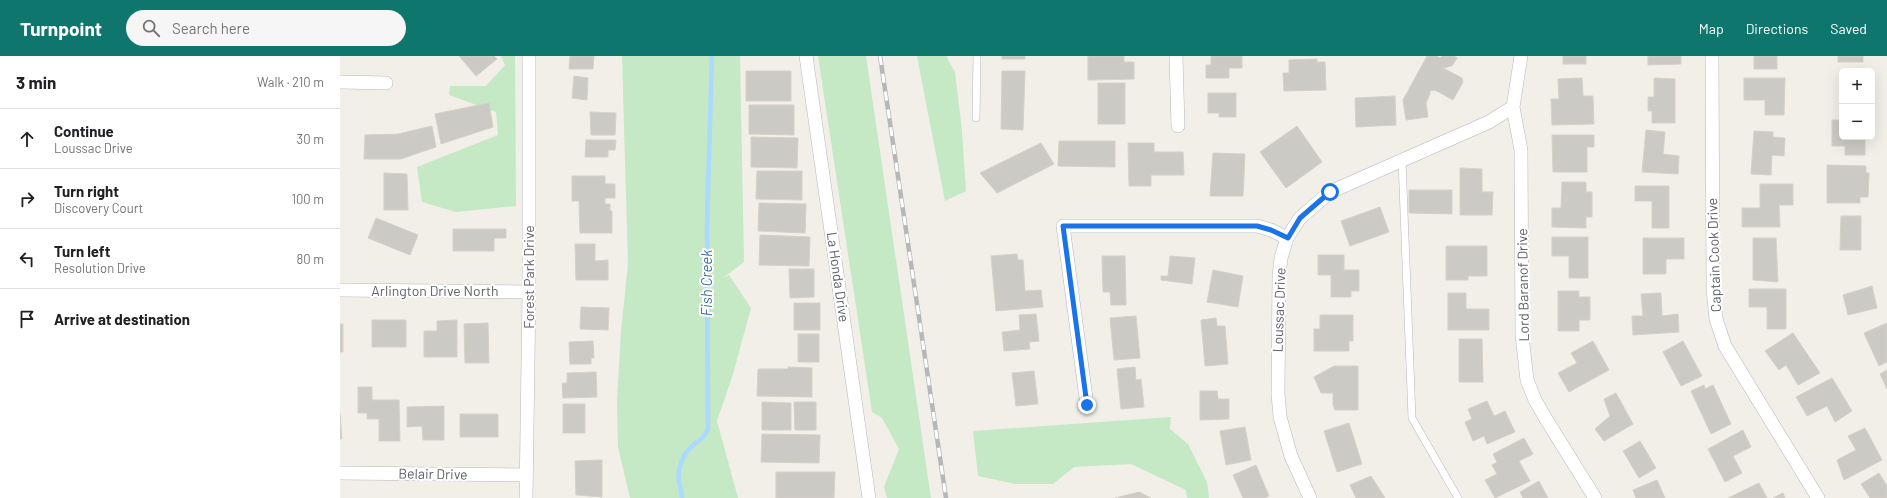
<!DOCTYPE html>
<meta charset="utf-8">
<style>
:root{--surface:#fff;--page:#f6f6f6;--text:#202124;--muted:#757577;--line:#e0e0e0;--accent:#0f766e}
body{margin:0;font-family:Barlow,sans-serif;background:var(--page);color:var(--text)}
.controls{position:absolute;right:12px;top:12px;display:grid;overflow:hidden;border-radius:6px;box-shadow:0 4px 16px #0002}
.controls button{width:36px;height:36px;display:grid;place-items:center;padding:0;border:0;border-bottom:1px solid var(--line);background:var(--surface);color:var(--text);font:20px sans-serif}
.stop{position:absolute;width:12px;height:12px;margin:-9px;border:3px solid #1a73e8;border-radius:50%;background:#fff}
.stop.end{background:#1a73e8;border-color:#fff;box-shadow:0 1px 4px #0008}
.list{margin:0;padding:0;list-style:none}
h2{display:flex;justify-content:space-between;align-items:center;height:52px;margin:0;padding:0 16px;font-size:17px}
h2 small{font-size:13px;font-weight:400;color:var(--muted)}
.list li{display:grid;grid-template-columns:26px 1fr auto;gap:12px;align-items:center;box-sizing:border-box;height:60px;padding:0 16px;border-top:1px solid var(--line)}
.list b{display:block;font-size:15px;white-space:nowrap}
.list p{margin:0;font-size:13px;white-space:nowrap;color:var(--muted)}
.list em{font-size:13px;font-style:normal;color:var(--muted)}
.icon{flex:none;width:22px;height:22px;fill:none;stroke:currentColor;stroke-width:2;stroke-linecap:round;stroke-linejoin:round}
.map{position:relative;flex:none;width:1547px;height:442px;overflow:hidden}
header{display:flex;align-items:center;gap:24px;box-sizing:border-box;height:56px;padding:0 20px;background:var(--accent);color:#fff}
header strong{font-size:19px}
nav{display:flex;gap:22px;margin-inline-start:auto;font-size:14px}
.search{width:280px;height:36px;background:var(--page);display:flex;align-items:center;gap:10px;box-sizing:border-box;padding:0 14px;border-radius:22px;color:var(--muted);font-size:15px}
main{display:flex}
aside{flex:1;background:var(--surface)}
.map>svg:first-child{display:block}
.green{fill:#c5e8c5}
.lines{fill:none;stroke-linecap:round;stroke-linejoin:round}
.stream{stroke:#aadaff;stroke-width:4.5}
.building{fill:#cccac5;stroke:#d6d1c6}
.service-casing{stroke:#b5b8bc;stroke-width:8}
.minor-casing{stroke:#b5b8bc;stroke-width:14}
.service{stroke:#fff;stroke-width:7}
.minor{stroke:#fff;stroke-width:13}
.rail-casing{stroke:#b6b7b8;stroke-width:4.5}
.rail{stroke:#fff;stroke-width:3;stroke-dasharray:9;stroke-linecap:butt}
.route{stroke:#1a73e8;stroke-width:5}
.labels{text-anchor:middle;stroke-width:4;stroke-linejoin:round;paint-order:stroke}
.street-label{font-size:14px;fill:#5f6368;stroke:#fff}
.water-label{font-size:15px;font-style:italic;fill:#4174aa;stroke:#fff}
</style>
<header>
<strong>Turnpoint</strong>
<div class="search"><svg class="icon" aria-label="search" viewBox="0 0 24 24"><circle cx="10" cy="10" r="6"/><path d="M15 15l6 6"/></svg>Search here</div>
<nav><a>Map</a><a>Directions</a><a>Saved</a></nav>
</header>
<main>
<aside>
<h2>3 min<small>Walk · 210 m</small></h2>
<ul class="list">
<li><svg class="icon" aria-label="ahead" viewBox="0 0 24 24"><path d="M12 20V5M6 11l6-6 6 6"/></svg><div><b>Continue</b><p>Loussac Drive</p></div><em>30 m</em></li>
<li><svg class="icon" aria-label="right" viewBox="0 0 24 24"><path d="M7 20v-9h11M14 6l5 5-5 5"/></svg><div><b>Turn right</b><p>Discovery Court</p></div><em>100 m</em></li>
<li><svg class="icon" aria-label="left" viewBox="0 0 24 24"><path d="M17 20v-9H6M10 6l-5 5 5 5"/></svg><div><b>Turn left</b><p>Resolution Drive</p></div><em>80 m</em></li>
<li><svg class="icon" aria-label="arrive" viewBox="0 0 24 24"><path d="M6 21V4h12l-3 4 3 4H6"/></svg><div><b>Arrive at destination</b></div></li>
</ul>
</aside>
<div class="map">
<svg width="1547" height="442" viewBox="0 0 1547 442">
<rect width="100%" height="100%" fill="#f1efe8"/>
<path class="green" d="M161,0H175L176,150L116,156L82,146L77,111L158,79L156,56L109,39L110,30H146L165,9Z
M282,0H400L404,206L383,222L389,219L411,252L393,318L377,365L398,442H290L278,391L277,346L281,275L288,208Z
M478,0H526L591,442H547L544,431L559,393L542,362L532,356Z
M577,0H606L615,16L622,75L626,135L605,145Z
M831,361L830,373L848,388L867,426L869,442H847L846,434L791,408L734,411L713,428H676L638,420L633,375Z"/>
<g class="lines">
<path class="stream" d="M342,442C342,436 340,432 339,426C337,415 342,399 351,391C359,384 363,384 368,373L367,168L372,0"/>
</g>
<path class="building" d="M119,0H154L157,3L136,20Z
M230,0H254L253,13H229Z
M662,0H685V3H662Z
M748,0H784V6H794V23L748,24Z
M871,0H902V12H889V22H866V9H871Z
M1087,0H1096L1100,2L1102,0H1114L1117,2L1112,10L1103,12L1122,22L1123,26L1113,44L1095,34L1090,35V38L1086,47L1088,61L1066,64L1063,44Z
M1223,0H1246V8H1223Z
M1308,0H1341V8L1308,9Z
M1414,0H1437V13H1414Z
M1498,0H1523V6H1498Z
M977,3V6H985L986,34L944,35L943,17H949V4Z
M406,15H451V45H406Z
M662,15H685L683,74L661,73Z
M1501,18H1502V49H1501Z
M234,20L248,22L247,44L232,42Z
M1242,22L1243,40H1253L1254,68L1212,69L1211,43H1219L1218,23Z
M1314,22L1335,23V67H1312V55H1308V41H1314Z
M1404,22H1445L1444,59H1425V44H1404Z
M758,27H785V68H758Z
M868,37H896V61H879V57H868Z
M1055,40L1056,69L1016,71L1015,42Z
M149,47L153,71L101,88L95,58Z
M409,49H454V79L409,78Z
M250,56L276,57L275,79H251Z
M1492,64H1502V81H1525V99H1505V90H1492Z
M92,70L96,91L61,103H24L25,79L58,78Z
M957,70L982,106L946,132L920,96Z
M1306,74L1325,76L1323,98L1339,100L1338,118L1302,116Z
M1414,75L1433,76V81L1445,82L1444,100L1432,99L1431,119L1411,118Z
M1212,79H1254V91H1247V116H1213Z
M411,81L458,82L457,112L411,111Z
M246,84H276L275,94H268V101H245Z
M719,85H775V111L718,110Z
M701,87L714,108L657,137L640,117Z
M788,87H814V96H843L844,119H811V130H789Z
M873,97L905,98L903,140H870Z
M1487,109L1526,110V117H1529L1528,141H1520V147H1487Z
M1120,112L1142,113V136H1153L1152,159H1120Z
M417,115H462V144L416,143Z
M44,117L67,118L68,154H44Z
M232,120H265V128H275V142H265V148H270V155H272V177H240L239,145H232Z
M1222,126H1246V136H1252V161H1246V172L1212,171V152H1221Z
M1420,128H1453V149H1439L1440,171H1402V152H1420Z
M1295,130H1329V172H1312V145H1295Z
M1069,134H1112V158L1069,157Z
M419,147L466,148L465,177L418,175Z
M1040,151L1049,176L1010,190L1001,165Z
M1501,160H1521V194H1500Z
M36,162L78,179L70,199L28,182Z
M113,173H166V182H154V195H113Z
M420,179L470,181L469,210L419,209Z
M1212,181H1248V222H1229V200H1212Z
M1303,182H1344V203H1326V218H1303Z
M1413,182H1436L1438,226L1413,224Z
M235,188H255V205L268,204V224H236Z
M1106,190H1147V220H1128V224H1106Z
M677,198L678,204H683L685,235L701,234L703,251L656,255L651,200Z
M978,199H1004V214H1019V235H1011V241H991V219H978Z
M762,200H785L786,249H771L770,236H763Z
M830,200L855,202L852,228L821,224V220H828Z
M449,213H474V241L450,242Z
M873,214L903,220L898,251L867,246Z
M1532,230L1537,252L1508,259L1503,239Z
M1409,233H1446V273H1427V251H1409Z
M1218,235H1239V241H1250V264H1239V275H1218Z
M1108,237H1126V253H1149V274H1108Z
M1321,237L1322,260L1338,258L1339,276L1293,279L1292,260H1303L1301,238Z
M454,247H480V274H454Z
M241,251L269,252L268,274L240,273Z
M696,258L699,285L689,286L690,293L664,295L662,276L680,274L679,259Z
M980,259H1013V285H1009V295H974V273H980Z
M796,260L800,302L774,304L770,262Z
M876,262L877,270H885L888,308L865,310L861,264Z
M32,264H66V291H32Z
M117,264V301H84V275H97V265Z
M148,267L149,307H125L124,268Z
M1547,267V306L1539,310L1524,277Z
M0,268H3V296H0Z
M1453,277L1480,317L1458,329L1446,309L1439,314L1425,295Z
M458,278H479V306H458Z
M1119,283H1142L1143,326H1119Z
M253,285L254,302H251V308H230L229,286Z
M1253,285L1269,314L1229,336L1218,317L1237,307L1231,297Z
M1343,285L1362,320L1341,330L1323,296Z
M994,310H1018V354H995L993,349V337H981L974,321Z
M448,311L472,312V341L417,340L418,313H448Z
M795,311L796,324L801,323L804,351L781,353L777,313Z
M1547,314V333L1540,318Z
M694,315L698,348L676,350L672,317Z
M256,316L257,341L223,342L222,327H227V317Z
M1492,322L1512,355L1495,366L1487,350L1467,360L1456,341Z
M1364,329L1365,333L1373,329L1391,368L1371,378L1351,335Z
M18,331H32V344H59L60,385H39V363H27V357H18Z
M860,335H877L878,343H889V363L860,364Z
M1276,337L1293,368L1264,385L1255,373L1270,360L1264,343Z
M1147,345L1154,360L1165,355L1175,376L1147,388L1144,380L1133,385L1125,366L1132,363L1128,353Z
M422,346L451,347V374H422Z
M454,346H476V374H455Z
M223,348H245V377H223Z
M104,350V384H83L82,370L67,371V351Z
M0,358L2,383H0Z
M120,358H158V381H120Z
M1009,367L1022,408L997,416L984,375Z
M905,371L911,404L886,409L880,375Z
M1525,372L1542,404L1504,424L1497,404L1516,394L1508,380Z
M1403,374L1411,391L1393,400L1402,417L1385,426L1368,393Z
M422,378L480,379L479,407L421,406Z
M1184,382L1193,398L1179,405L1190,425L1155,442L1145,424L1157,418L1152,409L1157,406L1153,398Z
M1300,385L1316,412L1299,422L1283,395Z
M262,404V441L236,439L235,405Z
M916,409L929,440L925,442H903L893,419Z
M436,416H495L494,442H436Z
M1539,417L1547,430V442H1530L1521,428Z
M1031,420L1045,442H1016L1010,429Z
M1317,424L1325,442H1296L1293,434Z
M1199,425L1208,442H1183L1180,436Z
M1419,427L1427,442H1388Z
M799,436L811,442H775Z
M1443,437L1445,442H1433Z"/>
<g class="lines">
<defs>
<path id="service" d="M636,62L637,0
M1062,104L1072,362L1118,442"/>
<path id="minor" d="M466,0L529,442
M836,0L838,70
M1181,0L1173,51L1181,94L1182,279L1187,324L1195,344L1206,363L1255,442
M1372,0L1373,233L1376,263L1385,290L1478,442
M0,26L46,27
M0,234L189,236
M747,349L723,170H917L931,174L947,182
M0,417L186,419
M186,442L189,236V0
M970,442L951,400L940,361L938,338L939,220L941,202L947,182L960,162L990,136L1149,66L1173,51"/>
</defs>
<use href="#service" class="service-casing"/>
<use href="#minor" class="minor-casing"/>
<use href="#service" class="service"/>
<use href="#minor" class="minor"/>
<defs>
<path id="rail" d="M540,0L606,442"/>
</defs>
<use href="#rail" class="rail-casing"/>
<use href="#rail" class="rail"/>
</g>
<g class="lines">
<path class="route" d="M747,349L723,170H917L931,174L948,182L960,162L990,136"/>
</g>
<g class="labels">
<g class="street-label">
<text transform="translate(1374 199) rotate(-92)" y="5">Captain Cook Drive</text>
<text transform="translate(189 221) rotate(-90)" y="5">Forest Park Drive</text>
<text transform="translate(498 221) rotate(82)" y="5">La Honda Drive</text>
<text transform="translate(1183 229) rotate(-91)" y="5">Lord Baranof Drive</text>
<text x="95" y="240">Arlington Drive North</text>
<text transform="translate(939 254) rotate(-88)" y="5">Loussac Drive</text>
<text transform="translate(93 418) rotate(1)" y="5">Belair Drive</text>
</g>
<g class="water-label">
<text transform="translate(367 227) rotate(-90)" y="5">Fish Creek</text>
</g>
</g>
</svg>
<div class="controls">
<button>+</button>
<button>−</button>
</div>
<div class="stop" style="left:990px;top:136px"></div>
<div class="stop end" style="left:747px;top:349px"></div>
</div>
</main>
